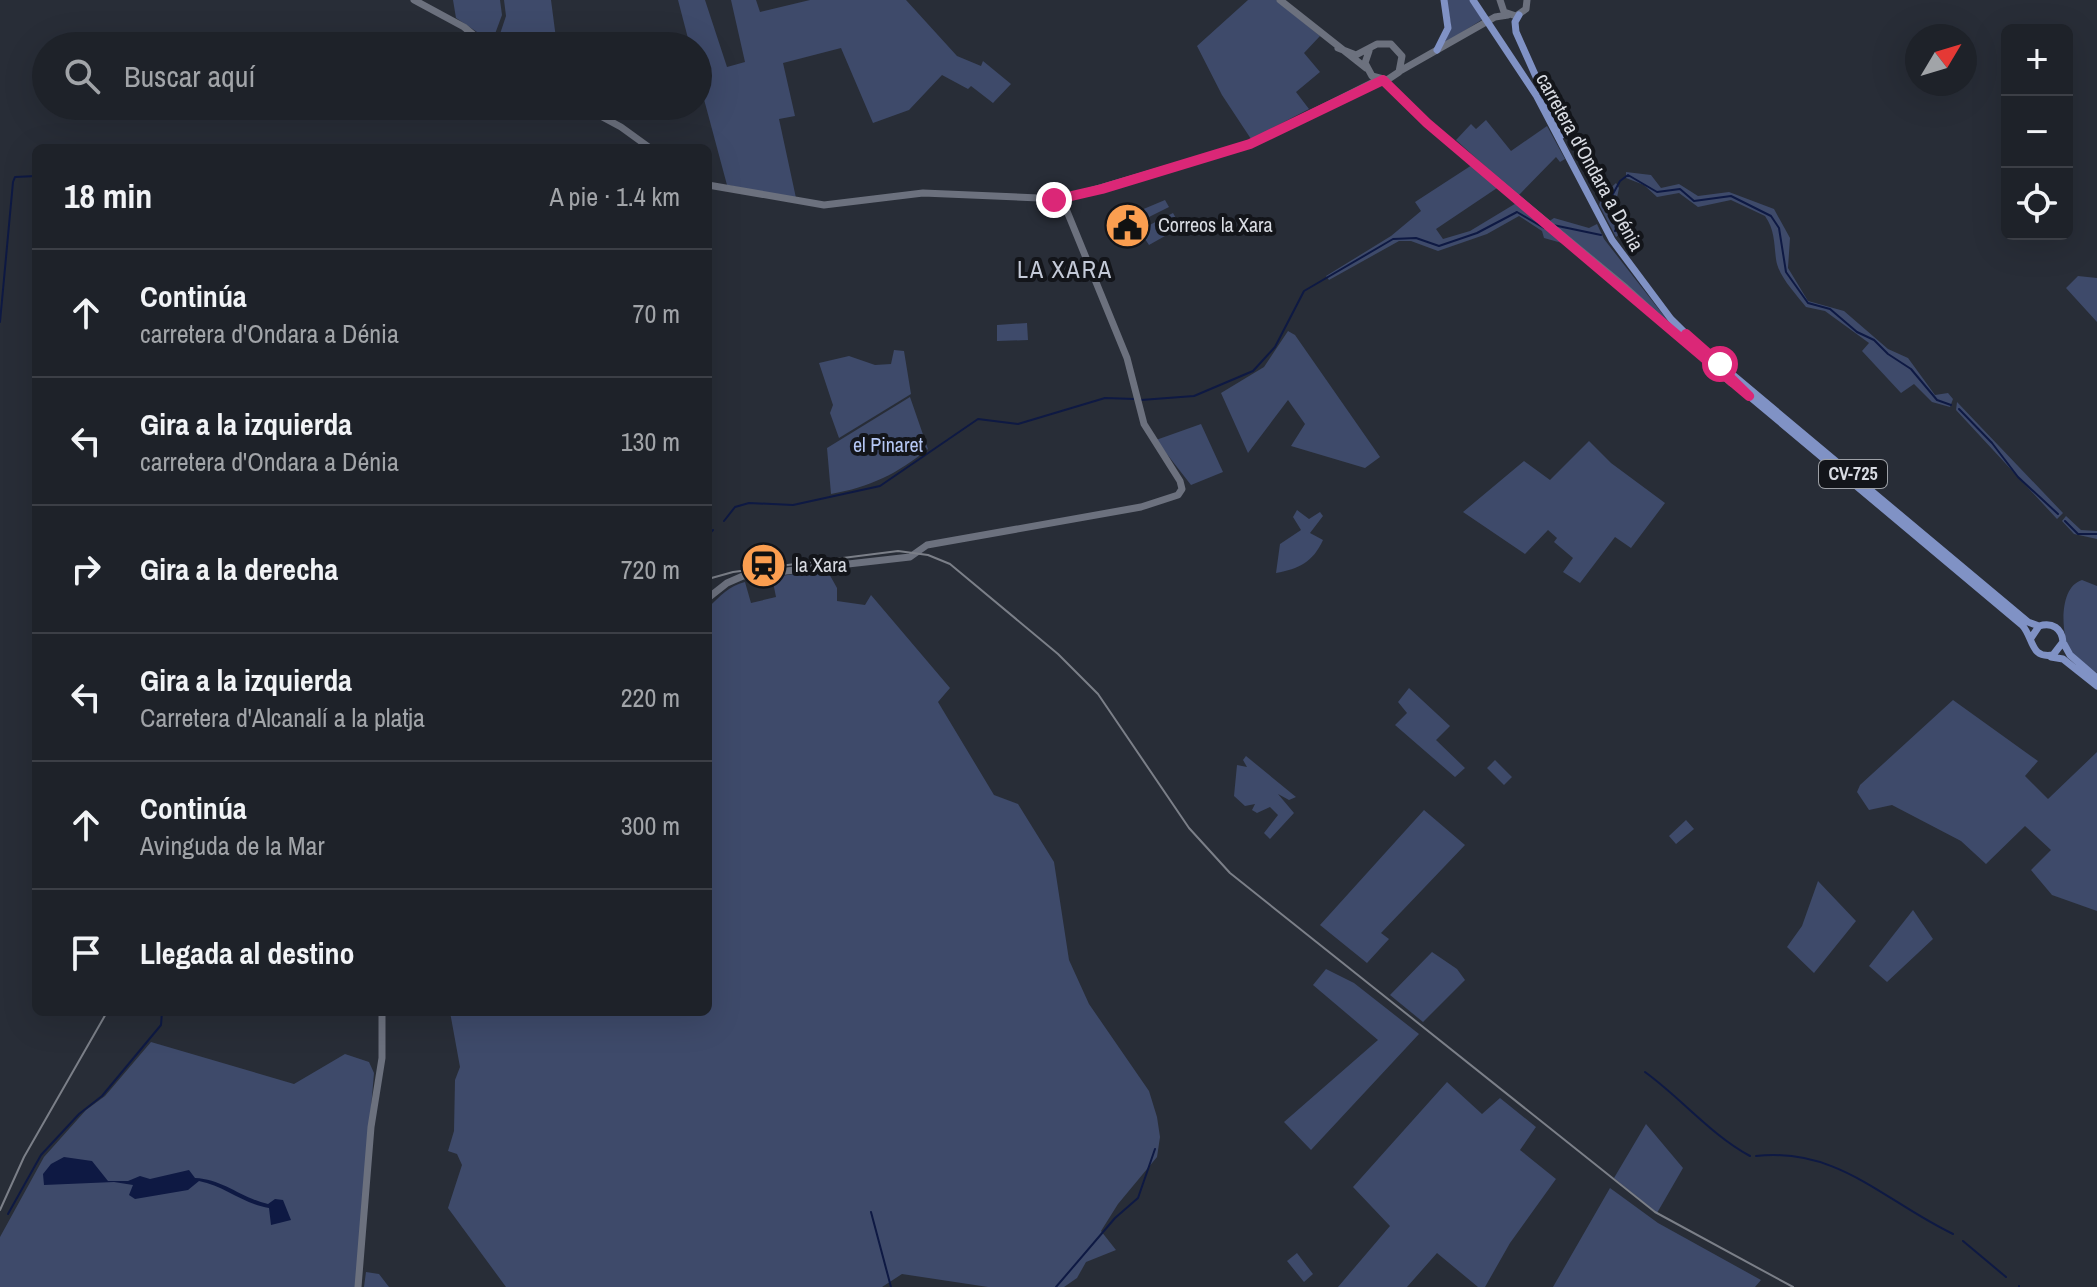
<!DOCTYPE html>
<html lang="es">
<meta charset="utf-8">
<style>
:root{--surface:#1e2229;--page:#2b2f35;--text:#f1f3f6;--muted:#a1a4a8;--line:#3c3f46}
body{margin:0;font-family:"Archivo Narrow",sans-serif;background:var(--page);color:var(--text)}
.controls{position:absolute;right:24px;top:24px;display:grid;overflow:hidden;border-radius:12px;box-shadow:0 8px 32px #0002}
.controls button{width:72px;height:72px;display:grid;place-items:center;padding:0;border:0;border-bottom:2px solid var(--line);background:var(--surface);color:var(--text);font:40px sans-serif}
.compass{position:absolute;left:1905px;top:24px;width:72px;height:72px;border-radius:50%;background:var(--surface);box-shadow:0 8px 32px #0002;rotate:52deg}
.stop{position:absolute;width:24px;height:24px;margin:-18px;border:6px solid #db2777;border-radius:50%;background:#fff}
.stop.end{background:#db2777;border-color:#fff;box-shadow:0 2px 8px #0008}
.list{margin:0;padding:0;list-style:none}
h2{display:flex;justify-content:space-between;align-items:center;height:104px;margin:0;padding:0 32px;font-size:34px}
h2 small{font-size:26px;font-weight:400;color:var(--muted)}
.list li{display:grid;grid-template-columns:52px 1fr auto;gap:24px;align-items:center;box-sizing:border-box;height:128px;padding:0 32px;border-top:2px solid var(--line)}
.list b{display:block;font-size:30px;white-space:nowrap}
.list p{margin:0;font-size:26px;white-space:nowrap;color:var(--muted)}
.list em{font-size:26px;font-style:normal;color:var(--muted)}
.icon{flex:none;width:44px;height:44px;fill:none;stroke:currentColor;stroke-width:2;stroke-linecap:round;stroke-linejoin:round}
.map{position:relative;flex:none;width:2097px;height:1287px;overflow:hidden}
.search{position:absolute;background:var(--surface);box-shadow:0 8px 32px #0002;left:32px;top:32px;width:680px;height:88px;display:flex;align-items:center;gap:20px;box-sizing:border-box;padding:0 28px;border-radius:44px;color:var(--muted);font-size:30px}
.panel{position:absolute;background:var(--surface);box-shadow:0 8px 32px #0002;left:32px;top:144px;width:680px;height:872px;border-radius:12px}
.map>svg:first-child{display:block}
.green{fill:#3e4a6a}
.water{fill:#0e1943}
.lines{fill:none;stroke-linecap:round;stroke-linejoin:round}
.stream{stroke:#0e1943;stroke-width:2}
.secondary{stroke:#6c717e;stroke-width:7}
.primary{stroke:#8092c5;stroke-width:7}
.tram{stroke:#7b7f88;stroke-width:2}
.route{stroke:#db2777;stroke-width:10}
.labels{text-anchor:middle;stroke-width:8;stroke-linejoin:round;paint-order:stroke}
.shield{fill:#13151a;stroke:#9da0a6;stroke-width:2}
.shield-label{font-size:18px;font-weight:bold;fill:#d8dbe2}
.street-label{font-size:20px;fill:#d8dbe2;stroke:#13151a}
.poi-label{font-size:20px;fill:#d8dbe2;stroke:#13151a;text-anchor:start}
.park-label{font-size:20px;fill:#b5c7f4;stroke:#13151a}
.quarter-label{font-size:24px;letter-spacing:2px;fill:#c4cad8;stroke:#13151a}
</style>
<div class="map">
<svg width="2097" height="1287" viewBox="0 0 2097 1287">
<rect width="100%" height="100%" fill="#282d37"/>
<path class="green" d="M453,0H500L502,15L492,42L456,18Z
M504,0H551L557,46H496L506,16Z
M678,0H705L727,67L745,62L731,0H756L760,12L810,0H906L957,56L981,66L983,61L1011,84L993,103L971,86L968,89L942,75L909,110L873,123L841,48L783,63L795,116L779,119L796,198L727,185L698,77V46H690Z
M1248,0H1276L1320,36L1304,53L1320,72L1296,92L1309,109L1251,139L1222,95L1197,46Z
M1446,0H1469L1483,19L1445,43L1451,24Z
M1486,120L1511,151L1547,126L1565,159L1560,162L1556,157L1518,196L1456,140L1471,124L1476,129Z
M1472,165L1500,186L1436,229L1443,239L1470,231L1518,202L1569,245L1544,238L1542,231L1519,216L1487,234L1438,251L1411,241H1399L1329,280L1326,276L1391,236L1421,211L1415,202Z
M1626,172L1651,175L1661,188L1679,184L1698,196L1729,192L1774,209L1790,238L1788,268L1808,301L1844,311L1888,349L1908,358L1935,395L1948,393L1953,399L1950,407L1932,402L1914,384L1901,393L1862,351L1869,343L1825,311L1806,307C1796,294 1778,276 1776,259C1774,244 1775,230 1765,216L1731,200L1698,207L1679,193L1657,197L1644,185L1626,178Z
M1616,183L1619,188L1615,207L1624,216L1628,228L1616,237L1599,205L1602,196Z
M1165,200L1169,207L1141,221L1137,219L1131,222L1133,216L1128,210L1131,208L1134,213Z
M1173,213L1181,227L1149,245L1143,236L1139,237L1136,232Z
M1554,218L1589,228L1597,224L1604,239L1668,321L1548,222Z
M2078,276L2097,278V322L2066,288Z
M1027,323L1028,340L997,341V325Z
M1288,331L1295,335L1380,457L1365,468L1291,446L1305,424L1288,400L1248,453L1221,393L1264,367Z
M894,350L904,351L911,394L839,438L830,413L833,405L819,363L849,356L875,365L891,364Z
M910,397L928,449C897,474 870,487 831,494L827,448Z
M1957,402L2063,513L2057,519L1956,410Z
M1201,424L1223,472L1191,485L1156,440Z
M1589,441L1611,463L1665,503L1631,548L1615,537L1580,583L1563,572L1573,558L1554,542L1557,538L1548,530L1525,554L1463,512L1524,461L1550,480Z
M1297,510L1309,519L1320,512L1323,516L1310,533L1323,540C1313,562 1299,569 1276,573L1280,544L1301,530L1293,517Z
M2066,516L2081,530L2097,531V539L2074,534L2062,521Z
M827,570L837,588V601L865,605L871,595L950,688L938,702L994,795L1018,804L1054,862L1069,960L1089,1004L1149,1091L1157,1117L1160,1137L1157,1157L1118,1204L1101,1231L1116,1250L1086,1262L1077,1278L1064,1287H988L902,1274L882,1287H506L448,1208L462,1165L457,1154L448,1151L454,1131L455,1080L460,1067L450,1012H708V608C720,596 729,586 745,582L751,603L776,597L772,577Z
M2082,580L2097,586V673C2088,666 2074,658 2069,648C2061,631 2059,587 2082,580Z
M1409,688L1450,726L1436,740L1465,768L1455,777L1395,725L1407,713L1398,702Z
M1953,700L2038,761L2025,776L2048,799L2097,752V911L2052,895L2031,870L2051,850L2025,826L1986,864L1961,841L1892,805L1869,810L1857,792L1860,785Z
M1246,756L1296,797L1289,800L1278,794L1294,813L1270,839L1264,833L1278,815L1270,807L1257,813L1252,810L1255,804L1245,806L1234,796L1237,765L1247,767L1243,760Z
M1495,760L1512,777L1504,785L1487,768Z
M1424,810L1465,845L1381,933L1389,939L1367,963L1320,925Z
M1686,820L1694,829L1676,844L1669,836Z
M1818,881L1856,921L1814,973L1787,947L1802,926Z
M1913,910L1933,939L1887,982L1869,966Z
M1432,952L1457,969L1465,980L1423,1022L1390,995Z
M1326,969L1354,983L1419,1034L1311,1150L1284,1122L1378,1040L1313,985Z
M151,1042L294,1084L345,1054L369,1062L374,1073L356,1287H0V1237L44,1157L86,1110L105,1096Z
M1447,1082L1482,1114L1500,1098L1536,1127L1520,1150L1556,1179L1510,1243L1485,1287H1478L1437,1253L1407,1287H1338L1390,1226L1353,1187Z
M1646,1124L1683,1168L1657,1213L1614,1178Z
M1610,1188L1658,1223L1761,1280L1755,1287H1553Z
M1297,1253L1313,1274L1304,1282L1287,1261Z
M366,1272L379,1274L389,1287H364Z"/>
<path class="water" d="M64,1157L92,1161L108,1181H128L140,1176L150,1179L189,1170L195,1178C223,1179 241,1198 268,1204L275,1199L283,1200L291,1220L271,1225L269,1208C243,1204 225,1186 199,1181L188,1190L135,1199L129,1195L133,1185L114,1182L44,1185L43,1174L51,1164Z"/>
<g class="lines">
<path class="stream" d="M1553,225L1601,235
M1615,231L1619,223L1608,203L1620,181L1628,175L1657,192L1680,189L1694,201L1731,196L1771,216L1779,228L1786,272L1808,303L1830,309L1857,332L1874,340L1888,354L1911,369L1937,400L1951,405
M0,322L13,182L15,177L36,176
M1141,400L1194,396L1253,371L1275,347L1304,291L1393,239L1416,238L1439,246L1477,233L1517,212L1544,228
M1959,409L1992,443L2018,477L2058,514
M724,521L735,507L749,503L793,505L880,486L978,419L1018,424L1105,398L1135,399
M2065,521L2078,534H2097
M708,535L713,530
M1645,1072C1681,1098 1711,1135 1750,1156
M1756,1156C1838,1147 1884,1201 1953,1234
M871,1212L891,1287
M8,1214L41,1155L79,1114L102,1096L161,1025L162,1012
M1963,1241L2006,1277
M2019,1286V1287
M1056,1287L1115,1218L1138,1198L1155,1149"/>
<path class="secondary" d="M414,0L464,27L487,46
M1280,0L1366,68
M1500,0L1504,12L1516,16L1526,9L1527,0
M1338,48L1356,55L1377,44H1391L1402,56L1399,72L1387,80L1372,76L1365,63L1369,51
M1400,71L1495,17L1508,15
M1383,80L1427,123L1626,288L1731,383
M582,106L621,127L650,148
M708,185L824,205L923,193L1062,199L1250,144L1380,79
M708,598L727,583L743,576L910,557L927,545L1141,507L1178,495L1182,489L1180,481L1144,424L1127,358L1062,199
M358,1287L371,1127L382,1058V1012"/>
<path class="primary" d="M1473,0L1536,95L1612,240L1671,319L1749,396L2022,625C2034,638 2030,659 2053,655L2063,642C2062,628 2052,622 2039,626L2031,638
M1519,15L1515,22L1516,32L1562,135
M1437,50L1448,28L1444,0
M1727,370L2028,622L2039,626
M2064,644L2070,655L2097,678
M2051,657L2063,659L2097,686"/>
<path class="tram" d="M708,579L733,572L898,551L928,555L950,564L1058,654L1098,694L1189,828L1230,873L1655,1212L1793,1287
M0,1210L24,1157L107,1012"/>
</g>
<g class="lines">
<path class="route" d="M1054,200L1102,189L1250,144L1383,80L1427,123L1749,396L1686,334L1720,364"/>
</g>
<defs>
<symbol id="civic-disc" viewBox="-11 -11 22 22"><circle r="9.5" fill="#fb9e50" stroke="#13151a"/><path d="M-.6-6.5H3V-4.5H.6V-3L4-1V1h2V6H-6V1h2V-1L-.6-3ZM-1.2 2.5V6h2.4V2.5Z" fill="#111"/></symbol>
<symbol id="station-disc" viewBox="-11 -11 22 22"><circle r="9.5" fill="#fb9e50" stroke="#13151a"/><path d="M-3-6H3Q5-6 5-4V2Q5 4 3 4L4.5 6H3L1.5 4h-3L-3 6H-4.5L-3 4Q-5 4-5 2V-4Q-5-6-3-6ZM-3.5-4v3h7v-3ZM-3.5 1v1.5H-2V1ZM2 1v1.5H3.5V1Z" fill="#111"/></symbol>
</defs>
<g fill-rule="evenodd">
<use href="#civic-disc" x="1102" y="200" width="51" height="51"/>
<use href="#station-disc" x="738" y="540" width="51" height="51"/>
</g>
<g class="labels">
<rect class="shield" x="1819" y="460" width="68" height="28" rx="6"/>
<g class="shield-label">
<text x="1853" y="480">CV-725</text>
</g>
<g class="street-label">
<text transform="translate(1590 162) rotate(61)" y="7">carretera d'Ondara a Dénia</text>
</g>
<g class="poi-label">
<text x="1158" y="232">Correos la Xara</text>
<text x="795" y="572">la Xara</text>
</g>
<g class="park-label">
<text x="888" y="452">el Pinaret</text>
</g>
<g class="quarter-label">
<text x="1065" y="278">LA XARA</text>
</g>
</g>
</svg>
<div class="controls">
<button>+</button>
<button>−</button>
<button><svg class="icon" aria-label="locate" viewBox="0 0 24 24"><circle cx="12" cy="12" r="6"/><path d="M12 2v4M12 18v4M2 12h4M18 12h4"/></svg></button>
</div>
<svg class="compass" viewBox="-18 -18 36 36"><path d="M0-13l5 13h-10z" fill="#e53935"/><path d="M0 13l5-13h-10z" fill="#a1a4a8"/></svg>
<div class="stop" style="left:1720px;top:364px"></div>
<div class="stop end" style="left:1054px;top:200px"></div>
<div class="search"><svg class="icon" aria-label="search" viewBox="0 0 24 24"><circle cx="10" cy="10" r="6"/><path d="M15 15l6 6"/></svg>Buscar aquí</div>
<section class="panel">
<h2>18 min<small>A pie · 1.4 km</small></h2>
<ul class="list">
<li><svg class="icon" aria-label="ahead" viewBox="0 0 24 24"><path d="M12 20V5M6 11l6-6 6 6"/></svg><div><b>Continúa</b><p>carretera d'Ondara a Dénia</p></div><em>70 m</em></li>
<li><svg class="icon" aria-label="left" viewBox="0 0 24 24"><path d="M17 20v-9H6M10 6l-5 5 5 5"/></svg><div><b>Gira a la izquierda</b><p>carretera d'Ondara a Dénia</p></div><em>130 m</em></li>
<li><svg class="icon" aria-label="right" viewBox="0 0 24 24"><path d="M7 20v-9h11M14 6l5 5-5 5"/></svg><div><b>Gira a la derecha</b></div><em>720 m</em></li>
<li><svg class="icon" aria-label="left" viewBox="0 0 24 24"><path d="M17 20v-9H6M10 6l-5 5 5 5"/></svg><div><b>Gira a la izquierda</b><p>Carretera d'Alcanalí a la platja</p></div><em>220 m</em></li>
<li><svg class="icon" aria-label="ahead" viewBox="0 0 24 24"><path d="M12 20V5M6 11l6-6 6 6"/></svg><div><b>Continúa</b><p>Avinguda de la Mar</p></div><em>300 m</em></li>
<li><svg class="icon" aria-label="arrive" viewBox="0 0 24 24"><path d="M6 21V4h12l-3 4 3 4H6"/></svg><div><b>Llegada al destino</b></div></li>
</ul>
</section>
</div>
